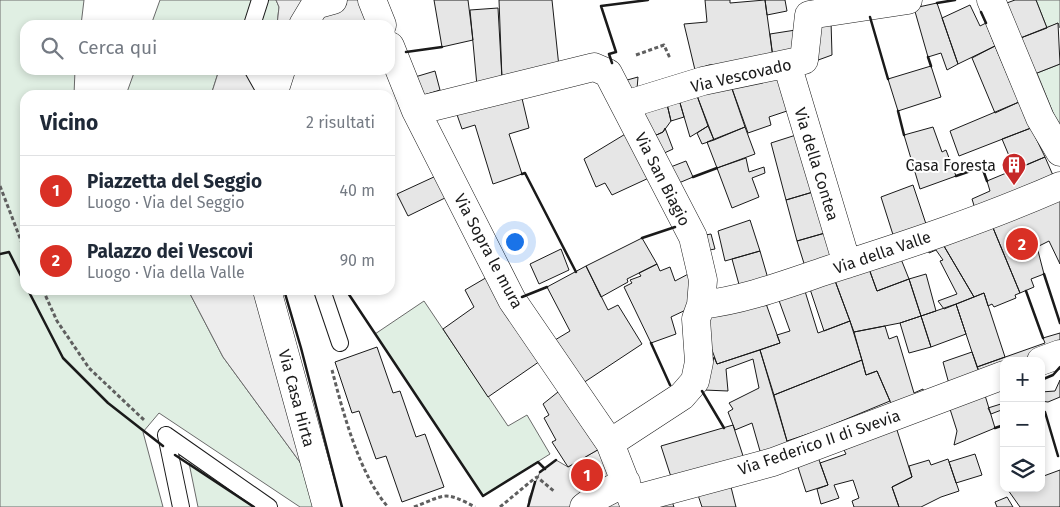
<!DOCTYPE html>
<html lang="it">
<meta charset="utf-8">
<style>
:root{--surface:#fff;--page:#f2f2f3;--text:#1f2937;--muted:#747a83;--line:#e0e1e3;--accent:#d93025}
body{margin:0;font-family:"Fira Sans",sans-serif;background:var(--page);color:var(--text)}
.controls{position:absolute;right:15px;bottom:15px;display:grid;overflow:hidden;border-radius:10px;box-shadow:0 2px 8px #0003}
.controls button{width:45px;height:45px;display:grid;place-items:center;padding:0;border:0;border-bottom:1px solid var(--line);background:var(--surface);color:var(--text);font:25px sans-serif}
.you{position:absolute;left:514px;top:241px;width:18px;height:18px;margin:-12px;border:4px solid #fff;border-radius:50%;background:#1a73e8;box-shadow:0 0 0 8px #1a73e833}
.badge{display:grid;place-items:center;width:32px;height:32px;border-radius:50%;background:var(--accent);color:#fff;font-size:16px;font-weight:700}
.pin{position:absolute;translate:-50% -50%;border:2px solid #fff;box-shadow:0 1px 5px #0006}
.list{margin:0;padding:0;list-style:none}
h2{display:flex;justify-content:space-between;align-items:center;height:65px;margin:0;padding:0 20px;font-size:21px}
h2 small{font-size:16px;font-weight:400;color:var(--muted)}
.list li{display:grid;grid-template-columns:32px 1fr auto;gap:15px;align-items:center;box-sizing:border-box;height:70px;padding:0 20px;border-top:1px solid var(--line)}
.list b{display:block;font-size:19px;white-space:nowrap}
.list p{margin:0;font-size:16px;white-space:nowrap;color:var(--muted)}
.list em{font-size:16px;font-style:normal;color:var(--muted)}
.icon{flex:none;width:28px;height:28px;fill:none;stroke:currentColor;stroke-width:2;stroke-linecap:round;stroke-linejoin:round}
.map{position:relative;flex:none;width:1060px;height:507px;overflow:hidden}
.search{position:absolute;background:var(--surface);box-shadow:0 2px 8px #0003;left:20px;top:20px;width:375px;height:55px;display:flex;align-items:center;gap:12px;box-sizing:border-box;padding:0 18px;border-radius:15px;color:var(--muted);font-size:19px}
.panel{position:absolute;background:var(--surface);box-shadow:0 2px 8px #0003;left:20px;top:90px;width:375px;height:205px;border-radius:15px}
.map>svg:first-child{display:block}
.green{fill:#e0efe3;stroke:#6a6a6a}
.parking{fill:#ededed;stroke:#6a6a6a}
.building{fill:#e6e6e6;stroke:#1a1a1a}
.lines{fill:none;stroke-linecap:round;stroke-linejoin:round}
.lane-casing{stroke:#1a1a1a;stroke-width:18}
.street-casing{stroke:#1a1a1a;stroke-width:29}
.path{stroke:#5f5f5f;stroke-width:3;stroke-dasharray:4 2.5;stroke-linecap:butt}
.lane{stroke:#fff;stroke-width:16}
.street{stroke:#fff;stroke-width:28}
.wall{stroke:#1a1a1a;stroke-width:2.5}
.labels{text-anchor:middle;stroke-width:4;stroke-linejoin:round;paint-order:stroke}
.street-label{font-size:16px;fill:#1a1a1a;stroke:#fff}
.poi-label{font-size:16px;fill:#1a1a1a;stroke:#fff;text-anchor:end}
</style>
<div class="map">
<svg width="1060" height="507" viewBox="0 0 1060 507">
<rect width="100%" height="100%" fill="#fff"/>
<path class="green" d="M0,0H84L81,25H25V70H75L74,95H25V290H188L223,357L313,480L319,507H300L159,413L143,432L163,507H0Z
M160,0H276L279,7L277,25H151Z
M1036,0H1060V28L1058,23L1047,28Z
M1060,64V130L1037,73Z
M135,70H219L211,95H126Z
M424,301L508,426L527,415L550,454L483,496L375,334Z
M189,463L254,507H198Z"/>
<path class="parking" d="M276,0H382L389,25H277L279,7Z
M219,70H269L261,95H211Z
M188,290H257L313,480L223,357Z
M601,448L644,507H528L529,498L540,472L556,460L568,467Z"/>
<path class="building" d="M434,0H468L473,40L442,47Z
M499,0H552L559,67L502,79Z
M705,0H730V3L765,0L773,58L748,63L709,65L695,70L684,24L707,22Z
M765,0H785L787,11L767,15Z
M1015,0H1036L1047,28L1018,39L1004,4Z
M937,3L958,64L947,70L941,53L928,57L914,8Z
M970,5L980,26L986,23L995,46L958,64L942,18Z
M498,8L502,79L477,86L470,10Z
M831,21L832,55L810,63L813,23Z
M1058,23L1060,64L1032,75L1018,39Z
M802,29L799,53L773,58L770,34Z
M995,46L1019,102L995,113L972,58Z
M931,66L941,97L898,111L888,79Z
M435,71L440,90L421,96L415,77Z
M779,72L790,110L769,117L771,125L748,133L730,83Z
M638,77L637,89L623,91L620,82Z
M730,83L745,127L714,140L696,93Z
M520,90L529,128L509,134L522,174L493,184L475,125L462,129L455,109Z
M696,93L708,126L690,137L678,96Z
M678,96L684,117L671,121L666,100Z
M666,100L671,121L663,132L652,137L640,108Z
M1019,102L1031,128L959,156L950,131Z
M708,126L714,140L702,144L697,133Z
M745,127L755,154L717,168L707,142Z
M933,127L942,152L946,150L956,176L920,189L904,135Z
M665,128L673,149L660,155L652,137L663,132Z
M1031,128L1045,157L1015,170L1002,139Z
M627,133L651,177L612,195L605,183L596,187L584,159Z
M796,135L813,192L786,200L771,143Z
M1045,157L1055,180L976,212L972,199L990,191L987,181Z
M746,158L749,172L764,167L765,173L752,178L759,197L732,208L717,168Z
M686,161L693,177L674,185L668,168Z
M436,176L447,197L408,216L397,194Z
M913,185L928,230L895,241L881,197Z
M813,192L825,233L797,241L786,200Z
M1060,195V264L1049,241L1037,247L1044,274L1031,279L1034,287L1020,293L991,223Z
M750,220L760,251L725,261L718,231Z
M991,223L1020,293L1015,295L1016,298L994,307L992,304L988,306L984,293L974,297L941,241Z
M825,233L836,262L807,273L797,241Z
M711,234L715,249L704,251L700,236Z
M642,238L657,264L627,279L628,282L601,297L586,266Z
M941,241L974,297L944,309L938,301L957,294L940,261L943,260L936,250L929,253L927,245Z
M561,249L569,270L539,284L530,264Z
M760,251L769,282L740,288L732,259Z
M899,254L909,279L877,291L868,266Z
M657,264L660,271L670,267L675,281L694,271L690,308L671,317L676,334L651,343L624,287L632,283L630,280L641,276L639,273Z
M586,266L608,310L618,305L642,344L580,385L550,343L570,331L547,287Z
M868,266L877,291L909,279L921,316L900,323L854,332L834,278Z
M926,274L936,311L921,316L909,279Z
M489,276L543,359L488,397L443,329L474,307L465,290Z
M834,278L850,321L824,331L809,286Z
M804,288L818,333L850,321L862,360L774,395L760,350L780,343L777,335L790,331L777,295Z
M984,293L1005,357L977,367L956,304Z
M764,298L780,343L717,364L701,319Z
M956,304L966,334L931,347L921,316Z
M921,316L931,347L909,353L900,323Z
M885,326L889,339L897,336L914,393L923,389L925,395L893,408L877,371L866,375L854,332Z
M1060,333V347L1020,361H1004V366L980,374L977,367L1045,343L1043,338Z
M377,347L393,393L400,391L416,437L425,434L444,487L402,502L386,456L376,459L359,411L352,413L335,362Z
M760,350L789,448L762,458L752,423L735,430L728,412L733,409L729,403L759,388L753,359L726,369L728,391L704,390L714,357L717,364Z
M972,352L980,374L949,384L943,362Z
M862,360L866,375L877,371L890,401L820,430L787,441L774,395Z
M1060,380V397L1048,402L1041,401V392L1055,391Z
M563,388L601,448L568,467L552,442L556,440L544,418L549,415L543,404Z
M984,392L995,428L954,445L957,431L949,406Z
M1004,403V409L991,414L988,408Z
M733,425L745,462L672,480L661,446Z
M896,427L912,477L892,487L899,507H854L852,501L859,498L853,480L834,485L839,498L821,504L817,489L828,485L820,463L846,454L844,450Z
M975,454L982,475L956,483L949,462Z
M818,457L828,485L806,492L797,464Z
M948,459L959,491L941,497L921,507H899L892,487L912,477L909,466L929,460L931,465Z
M1060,470V507H1020L1008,490L1041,488V477Z
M730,483L736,507H702L697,492Z
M1007,497L1013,507H997L995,502Z
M671,499L674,507H645Z"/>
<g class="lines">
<defs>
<path id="lane" d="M252,25L260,0
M253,70L267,95
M322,290L340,343
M166,435L269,507
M166,435L181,507"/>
<path id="street" d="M372,0L382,25
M991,0L1040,118L1060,152
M303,25L315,5L333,0
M390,46L416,111L512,300L610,443L635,507
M787,64L847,264
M273,95L281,70
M625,105L703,81L804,60L809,15L908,0
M416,111L594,67L608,73L693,237L703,280L701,305L696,319L699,362L695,381L682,396L610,443
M267,290L327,507
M701,305C745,300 786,284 828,270C907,245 985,219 1060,186
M1041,361L1060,354
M631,497H643L773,462L1004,375
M584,507L597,497L626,482"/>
</defs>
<use href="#lane" class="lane-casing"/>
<use href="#street" class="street-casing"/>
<path class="path" d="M636,55L664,45L669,56H666
M0,186L25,251
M43,290L57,321L89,368L144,420
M332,370C343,412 359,474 388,507
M414,507C446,495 443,490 475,507
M500,507L535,478L537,477L555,492"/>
<use href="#lane" class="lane"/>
<use href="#street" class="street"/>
<path class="wall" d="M937,3L955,0
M981,12L986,23
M870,17L888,79
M406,52L442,47
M928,57L931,66
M612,63L609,54L616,52L601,6L648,0
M898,111L904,135
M522,174L525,173L576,272
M956,176L982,167L987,181
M693,177L717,168
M642,238L675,227
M0,254L9,252L25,284
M1044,274L1060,323
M28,290L63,358L108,403L163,446
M284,290L301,348L342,507
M346,290L483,496L538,462L545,469
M1026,291L1043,338
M522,297L547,287
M651,343L670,385
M1041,380L1053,375L1060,367
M702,391L724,428
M1041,413L1045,412L1058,456
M995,428L1004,425
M175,455L254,507
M540,472L556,460
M528,507L535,482"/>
</g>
<defs>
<symbol id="building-pin" viewBox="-11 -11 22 30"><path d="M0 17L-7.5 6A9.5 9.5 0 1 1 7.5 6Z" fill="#c62828" stroke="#fff"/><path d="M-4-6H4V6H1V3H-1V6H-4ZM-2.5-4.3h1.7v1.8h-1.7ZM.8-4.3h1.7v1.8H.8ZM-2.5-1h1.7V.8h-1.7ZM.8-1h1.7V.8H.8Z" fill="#fff"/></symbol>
</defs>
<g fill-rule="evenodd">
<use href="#building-pin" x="1000" y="151" width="28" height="38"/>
</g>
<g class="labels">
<g class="street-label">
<text transform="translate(741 75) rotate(-13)" y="6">Via Vescovado</text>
<text transform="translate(817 164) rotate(73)" y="6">Via della Contea</text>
<text transform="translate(663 179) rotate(63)" y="6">Via San Biagio</text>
<text transform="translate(489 251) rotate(62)" y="6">Via Sopra le mura</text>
<text transform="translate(882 252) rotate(-19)" y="6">Via della Valle</text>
<text transform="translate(297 398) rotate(75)" y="6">Via Casa Hirta</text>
<text transform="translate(819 442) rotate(-19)" y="6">Via Federico II di Svevia</text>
</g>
<g class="poi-label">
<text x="996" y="171">Casa Foresta</text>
</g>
</g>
</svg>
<div class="controls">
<button>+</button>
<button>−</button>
<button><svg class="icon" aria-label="layers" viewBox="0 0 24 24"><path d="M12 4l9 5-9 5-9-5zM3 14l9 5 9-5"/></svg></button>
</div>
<div class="you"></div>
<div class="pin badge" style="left:587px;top:475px">1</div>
<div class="pin badge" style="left:1022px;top:244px">2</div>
<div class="search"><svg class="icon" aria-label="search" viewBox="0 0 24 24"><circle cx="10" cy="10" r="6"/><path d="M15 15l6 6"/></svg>Cerca qui</div>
<section class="panel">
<h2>Vicino<small>2 risultati</small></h2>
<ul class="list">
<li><span class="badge">1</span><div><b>Piazzetta del Seggio</b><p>Luogo · Via del Seggio</p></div><em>40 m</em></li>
<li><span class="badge">2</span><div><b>Palazzo dei Vescovi</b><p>Luogo · Via della Valle</p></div><em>90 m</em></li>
</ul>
</section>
</div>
